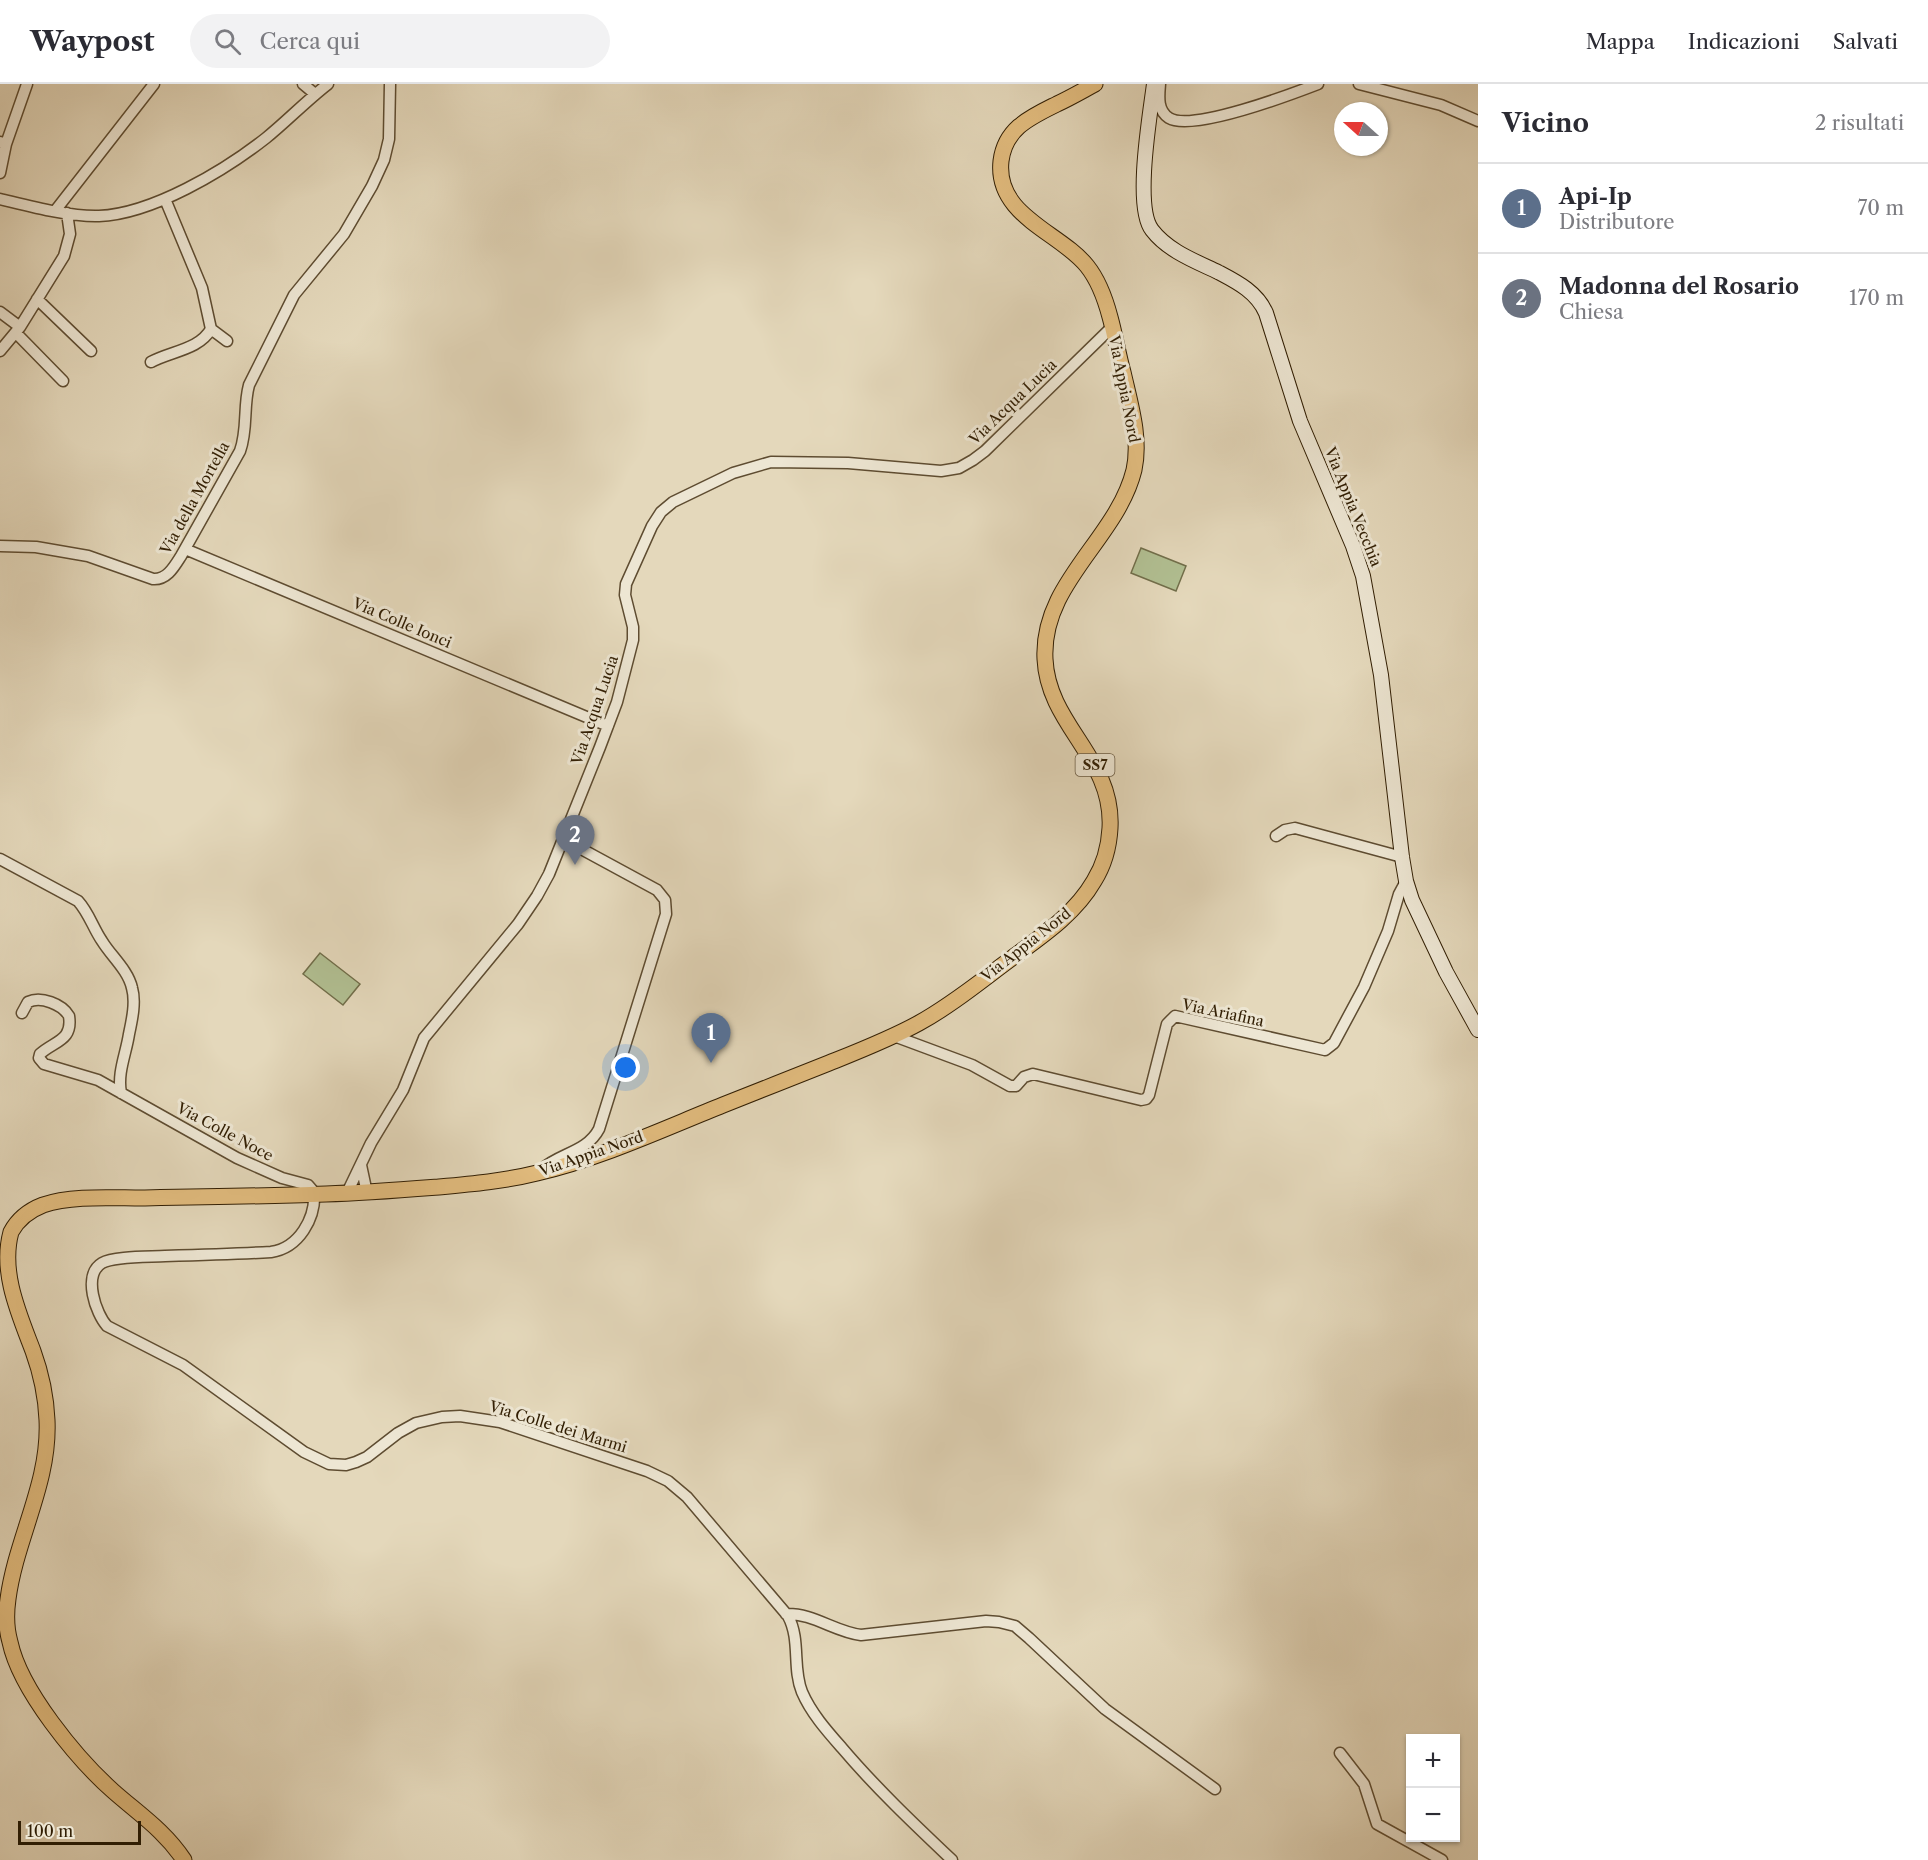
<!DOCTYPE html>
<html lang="it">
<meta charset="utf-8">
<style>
:root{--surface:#fff;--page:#f2f2f3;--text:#2b2b33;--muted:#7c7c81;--line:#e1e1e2;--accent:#b45309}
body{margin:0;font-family:"Libre Caslon Text",serif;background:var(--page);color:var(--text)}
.controls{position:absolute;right:18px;bottom:18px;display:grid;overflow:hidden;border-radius:0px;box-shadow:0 2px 4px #0004}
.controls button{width:54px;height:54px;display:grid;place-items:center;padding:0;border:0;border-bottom:2px solid var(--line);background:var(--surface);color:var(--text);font:30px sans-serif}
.compass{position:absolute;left:1334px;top:18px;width:54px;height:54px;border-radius:50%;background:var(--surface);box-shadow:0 2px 4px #0004;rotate:291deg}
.scale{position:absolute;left:18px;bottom:15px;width:123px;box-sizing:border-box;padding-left:6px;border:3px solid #311e03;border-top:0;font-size:16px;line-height:21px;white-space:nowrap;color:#311e03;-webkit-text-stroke:4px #ede6d3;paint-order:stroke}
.you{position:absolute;left:626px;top:984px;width:21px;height:21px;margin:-15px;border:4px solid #fff;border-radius:50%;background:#1a73e8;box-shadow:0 0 0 9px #1a73e833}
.badge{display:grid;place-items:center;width:39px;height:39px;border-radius:50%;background:var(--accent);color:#fff;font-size:20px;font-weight:700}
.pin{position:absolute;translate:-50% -50px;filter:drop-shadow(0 2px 3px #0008)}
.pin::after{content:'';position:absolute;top:32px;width:21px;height:18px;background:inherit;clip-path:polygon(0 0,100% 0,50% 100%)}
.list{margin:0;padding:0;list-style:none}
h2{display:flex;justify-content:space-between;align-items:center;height:78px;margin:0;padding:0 24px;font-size:26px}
h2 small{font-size:20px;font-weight:400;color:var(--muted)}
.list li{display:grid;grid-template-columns:39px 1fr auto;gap:18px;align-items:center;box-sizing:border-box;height:90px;padding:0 24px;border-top:2px solid var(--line)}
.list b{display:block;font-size:22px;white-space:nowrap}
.list p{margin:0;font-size:20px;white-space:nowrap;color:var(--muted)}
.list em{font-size:20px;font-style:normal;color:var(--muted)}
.icon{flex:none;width:33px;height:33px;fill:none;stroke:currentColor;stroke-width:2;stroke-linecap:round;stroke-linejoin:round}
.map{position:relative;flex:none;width:1478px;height:1776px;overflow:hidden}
header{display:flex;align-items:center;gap:36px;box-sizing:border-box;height:84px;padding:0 30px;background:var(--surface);border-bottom:2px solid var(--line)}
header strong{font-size:28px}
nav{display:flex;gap:33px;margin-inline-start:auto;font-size:21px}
.search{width:420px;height:54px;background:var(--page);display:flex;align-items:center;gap:15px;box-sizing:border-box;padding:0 21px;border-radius:33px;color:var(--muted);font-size:22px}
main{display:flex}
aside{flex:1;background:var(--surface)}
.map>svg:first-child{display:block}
.green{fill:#b1bf92;stroke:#716e4a;stroke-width:1.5}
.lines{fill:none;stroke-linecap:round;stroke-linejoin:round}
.street-casing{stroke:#5e4c31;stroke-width:13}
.secondary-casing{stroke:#311e03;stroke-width:16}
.primary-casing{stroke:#311e03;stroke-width:17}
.street{stroke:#ede6d3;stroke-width:10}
.secondary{stroke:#ede6d3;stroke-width:14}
.primary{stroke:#e2bc7e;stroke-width:15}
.labels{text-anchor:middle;stroke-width:6;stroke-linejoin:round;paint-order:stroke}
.shield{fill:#ede6d3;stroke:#695a41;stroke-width:1.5}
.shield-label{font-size:14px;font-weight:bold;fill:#311e03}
.street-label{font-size:15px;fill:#311e03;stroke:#ede6d3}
</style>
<header>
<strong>Waypost</strong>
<div class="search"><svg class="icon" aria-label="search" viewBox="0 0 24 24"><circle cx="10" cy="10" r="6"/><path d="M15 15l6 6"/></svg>Cerca qui</div>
<nav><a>Mappa</a><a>Indicazioni</a><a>Salvati</a></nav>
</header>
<main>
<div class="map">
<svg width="1478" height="1776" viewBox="0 0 1478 1776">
<rect width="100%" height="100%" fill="#e4d8bb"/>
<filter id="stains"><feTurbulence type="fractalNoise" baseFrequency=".00333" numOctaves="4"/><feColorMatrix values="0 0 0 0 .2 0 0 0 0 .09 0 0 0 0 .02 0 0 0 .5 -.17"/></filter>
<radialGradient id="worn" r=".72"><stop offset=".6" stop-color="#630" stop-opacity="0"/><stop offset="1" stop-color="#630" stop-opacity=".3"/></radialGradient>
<path class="green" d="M1141,464L1186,482L1176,507L1131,489Z
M320,869L360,900L343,921L303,890Z"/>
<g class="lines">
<defs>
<path id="street" d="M303,0L315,10
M1160,0C1159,12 1157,26 1169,34C1192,48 1292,10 1318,0
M1359,0L1441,21L1478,37
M6,60L27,0
M0,89L6,60L0,58
M0,115C29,122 69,133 99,132C152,130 224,87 266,54C287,37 306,17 328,0
M165,115L202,204L211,245L227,257
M55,127L154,0
M37,215L91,267
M0,228L20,243
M16,249L63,297
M0,267L20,243L64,172L70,150L67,129
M151,278C171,267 199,266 211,245
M0,462L36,463L88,472L153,495C167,496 174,483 181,472L240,367C248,345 243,323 249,301L294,211L344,150L372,102L384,76L389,55L390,0
M185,465L608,642
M1276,752L1285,746L1295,744L1402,773
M0,775L78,817C89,829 93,844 102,857C111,872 128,886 132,904C136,918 132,936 129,950C126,970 117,989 121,1009
M22,929L28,918C41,912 62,920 69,932C73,957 54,957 40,970L39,974L44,980L98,996L237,1074L282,1094L308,1101L314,1108C316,1134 299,1164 271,1168C236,1170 201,1171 165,1172C150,1173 114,1172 102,1179C82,1191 96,1230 107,1242L183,1281L304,1368L329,1380L346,1381L356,1378L367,1373L398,1349L416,1339L442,1333L460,1332L500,1338L647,1387L668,1397L687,1413L788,1532C801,1556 792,1584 802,1608C811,1629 827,1647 842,1664C876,1704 914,1740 952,1776
M894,952L972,981L1010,1002H1016L1024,993L1033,990L1141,1016L1146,1015L1149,1011L1167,940L1175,932L1325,966L1334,959L1364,903L1388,847L1399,810L1406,797
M361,1081L367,1109
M542,1085C560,1069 587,1068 599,1045L666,830L665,816L657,806L563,755
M347,1109L371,1059L403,1006L424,954L518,840L537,812L549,790L600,663L617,618L633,556V543L625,511L626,500L652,442L661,428L673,418L733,389L771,378L848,379L941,387L959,384L973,376L985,367L1112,243
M786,1530C813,1529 835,1548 861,1551L986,1537L999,1538L1015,1542L1029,1554L1105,1625L1215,1705
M1340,1669L1364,1700L1377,1740L1442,1776"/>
<path id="secondary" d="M1154,0C1150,31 1134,123 1152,146C1168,167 1195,177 1218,188C1237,198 1257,208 1266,229L1300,337L1353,462L1363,492L1381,591L1402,773L1406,797L1412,816L1446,888L1478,946"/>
<path id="primary" d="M184,1776C165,1747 139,1730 113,1707C77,1675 20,1606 10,1558C6,1544 6,1529 8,1515C16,1454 50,1399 47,1336C46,1313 41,1289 33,1267C19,1230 0,1188 11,1148C18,1135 30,1126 43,1121C71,1111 112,1114 142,1114C203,1113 265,1112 326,1110C364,1109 401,1106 439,1103C472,1100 505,1097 537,1089C601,1074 663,1045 723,1021C758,1007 794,993 829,979C859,967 890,955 919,939C952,921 982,896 1012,874C1042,852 1075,830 1094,797C1104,781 1109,763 1110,744C1114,674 1048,642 1045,575C1041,499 1117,455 1134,386C1141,354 1130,319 1123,288C1118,270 1115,251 1110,233C1105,214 1099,197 1087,182C1060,148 995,132 1001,77C1005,44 1031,33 1057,20C1070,14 1082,7 1095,0"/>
</defs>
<use href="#street" class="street-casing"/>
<use href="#secondary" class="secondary-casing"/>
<use href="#primary" class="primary-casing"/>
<use href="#street" class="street"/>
<use href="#secondary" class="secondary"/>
<use href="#primary" class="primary"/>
</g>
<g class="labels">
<rect class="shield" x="1075.5" y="670" width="39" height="22" rx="4.5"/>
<g class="shield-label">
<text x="1095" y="686">SS7</text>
</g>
<g class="street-label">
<text transform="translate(1124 305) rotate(79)" y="5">Via Appia Nord</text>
<text transform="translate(1013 318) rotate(-44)" y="5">Via Acqua Lucia</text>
<text transform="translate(195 414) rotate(-61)" y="5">Via della Mortella</text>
<text transform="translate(1353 423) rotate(68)" y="5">Via Appia Vecchia</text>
<text transform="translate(402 539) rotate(23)" y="5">Via Colle Ionci</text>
<text transform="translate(595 626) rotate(-71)" y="5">Via Acqua Lucia</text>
<text transform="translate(1026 861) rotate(-38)" y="5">Via Appia Nord</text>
<text transform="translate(1223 929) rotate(12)" y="5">Via Ariafina</text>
<text transform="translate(225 1048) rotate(28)" y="5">Via Colle Noce</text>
<text transform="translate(591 1070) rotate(-19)" y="5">Via Appia Nord</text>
<text transform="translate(558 1343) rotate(17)" y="5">Via Colle dei Marmi</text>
</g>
</g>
<rect width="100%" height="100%" filter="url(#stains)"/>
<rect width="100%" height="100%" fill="url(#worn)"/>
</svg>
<div class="controls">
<button>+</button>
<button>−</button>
</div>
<svg class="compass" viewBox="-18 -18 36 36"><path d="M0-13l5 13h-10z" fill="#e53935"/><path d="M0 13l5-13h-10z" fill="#7c7c81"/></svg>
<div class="scale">100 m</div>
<div class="you"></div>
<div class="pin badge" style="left:711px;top:979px;background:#5c6f8a">1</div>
<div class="pin badge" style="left:575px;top:781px;background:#6b7280">2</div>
</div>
<aside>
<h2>Vicino<small>2 risultati</small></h2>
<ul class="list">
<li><span class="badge" style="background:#5c6f8a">1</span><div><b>Api-Ip</b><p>Distributore</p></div><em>70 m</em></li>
<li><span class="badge" style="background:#6b7280">2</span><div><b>Madonna del Rosario</b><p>Chiesa</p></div><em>170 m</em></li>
</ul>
</aside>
</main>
